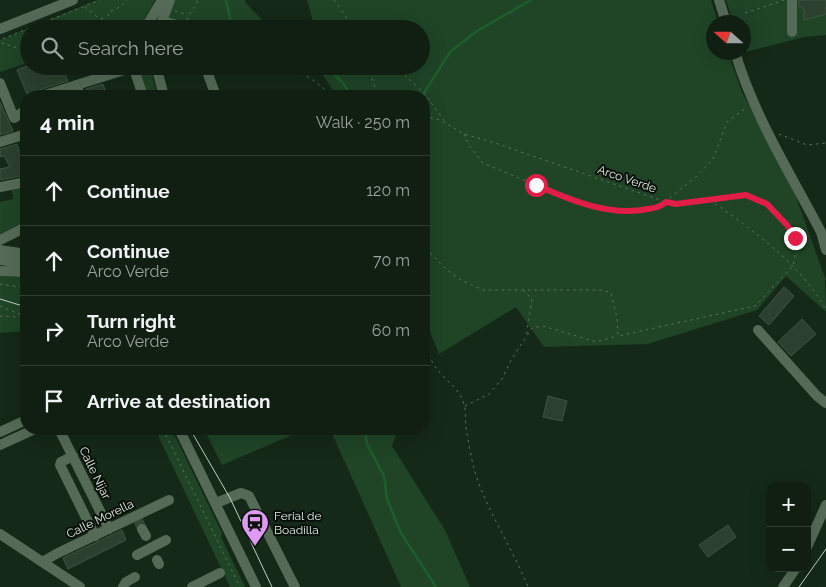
<!DOCTYPE html>
<meta charset="utf-8">
<style>
:root{--surface:#101f12;--page:#19271b;--text:#f1f3f6;--muted:#9ca29f;--line:#303d32}
body{margin:0;font-family:Raleway,sans-serif;background:var(--page);color:var(--text)}
.controls{position:absolute;right:15px;bottom:15px;display:grid;overflow:hidden;border-radius:10px;box-shadow:0 5px 20px #0002}
.controls button{width:45px;height:45px;display:grid;place-items:center;padding:0;border:0;border-bottom:1px solid var(--line);background:var(--surface);color:var(--text);font:25px sans-serif}
.compass{position:absolute;left:706px;top:15px;width:45px;height:45px;border-radius:50%;background:var(--surface);box-shadow:0 5px 20px #0002;rotate:291deg}
.stop{position:absolute;width:15px;height:15px;margin:-11px;border:4px solid #e11d48;border-radius:50%;background:#fff}
.stop.end{background:#e11d48;border-color:#fff;box-shadow:0 1px 5px #0008}
.list{margin:0;padding:0;list-style:none}
h2{display:flex;justify-content:space-between;align-items:center;height:65px;margin:0;padding:0 20px;font-size:21px}
h2 small{font-size:16px;font-weight:400;color:var(--muted)}
.list li{display:grid;grid-template-columns:32px 1fr auto;gap:15px;align-items:center;box-sizing:border-box;height:70px;padding:0 20px;border-top:1px solid var(--line)}
.list b{display:block;font-size:19px;white-space:nowrap}
.list p{margin:0;font-size:16px;white-space:nowrap;color:var(--muted)}
.list em{font-size:16px;font-style:normal;color:var(--muted)}
.icon{flex:none;width:28px;height:28px;fill:none;stroke:currentColor;stroke-width:2;stroke-linecap:round;stroke-linejoin:round}
.map{position:relative;flex:none;width:826px;height:587px;overflow:hidden}
.search{position:absolute;background:var(--surface);box-shadow:0 5px 20px #0002;left:20px;top:20px;width:410px;height:55px;display:flex;align-items:center;gap:12px;box-sizing:border-box;padding:0 18px;border-radius:28px;color:var(--muted);font-size:19px}
.panel{position:absolute;background:var(--surface);box-shadow:0 5px 20px #0002;left:20px;top:90px;width:410px;height:345px;border-radius:20px}
.map>svg:first-child{display:block}
.green{fill:#1f4426}
.lines{fill:none;stroke-linecap:round;stroke-linejoin:round}
.stream{stroke:#1c5e2c;stroke-width:2.5}
.building{fill:#2c402f;stroke:#3e5441}
.minor-tunnel{stroke:#344636;stroke-width:10;stroke-dasharray:10 5;stroke-linecap:butt}
.path{stroke:#5e6f61;stroke-width:1;stroke-dasharray:2.5 4;stroke-linecap:butt}
.minor{stroke:#556b57;stroke-width:10}
.tram{stroke:#c2cfc3;stroke-width:1}
.route{stroke:#e11d48;stroke-width:6}
.labels{text-anchor:middle;stroke-width:4;stroke-linejoin:round;paint-order:stroke}
.street-label{font-size:12px;fill:#e1ede2;stroke:#070f08}
.poi-label{font-size:12px;fill:#e1ede2;stroke:#070f08;text-anchor:start}
</style>
<div class="map">
<svg width="826" height="587" viewBox="0 0 826 587">
<rect width="100%" height="100%" fill="#152918"/>
<path class="green" d="M97,0H155L144,21L135,29H29V62L0,72V40Z
M171,0H245L246,3L261,19L277,29H195L193,22C186,19 182,19 177,24L164,20Z
M307,0H711L718,22H714V52L728,53L742,92L795,194L825,278L826,312L786,276L757,310L648,344L544,347L516,307L439,354L424,317V96H337L323,75L321,66H421V29H315Z
M726,0H826V35L804,37L742,53L744,22H733Z
M137,66H150L157,96H147Z
M26,188V222L0,234V202L13,199L12,190Z
M0,276L26,277V331L0,333Z
M155,429H170L177,440L222,533L221,537L245,587H230Z
M204,429H306L222,465Z
M330,429H398L392,446L445,530L470,587H401Z"/>
<g class="lines">
<path class="stream" d="M226,0L231,22
M233,27V29
M325,66L343,83L351,96
M424,93L450,52L477,31L531,0
M365,429L367,444L384,476L387,499L401,533L436,587"/>
</g>
<path class="building" d="M799,0H826V14L804,20V9L799,6Z
M27,66H62L68,81L39,90L37,92L35,96H28L17,70Z
M103,84L107,96H88L86,89Z
M0,102L13,131L0,135Z
M17,144L19,151L26,147V175L0,180V169L10,167L4,156L0,157V149Z
M784,287L794,296L769,325L759,316Z
M802,319L816,334L791,356L778,342Z
M548,396L567,401L562,421L543,417Z
M728,525L736,537L708,557L699,545Z
M122,530L126,540L68,569L63,558Z"/>
<g class="lines">
<path class="minor-tunnel" d="M138,520L142,529"/>
<path class="path" d="M334,0L355,29
M85,7L97,17L109,21
M175,11L188,15
M745,13L784,0
M187,20C189,12 195,8 198,0
M192,24L234,26L245,29
M111,29L108,15L109,12L122,6L127,0
M29,49L14,47L2,43V39L100,0
M27,63L29,62
M283,66C303,73 316,80 331,96
M368,66L378,96
M395,66L424,93L446,123
M167,72L174,66
M424,116L440,120L464,134L495,143L666,202L676,204L747,195L767,204L787,225L795,239L796,251L793,266L755,306L618,336L617,318L611,293L602,290H483L461,280L447,270L431,254L424,242
M464,134L469,145L483,163L559,195L604,209L636,211L662,206L678,191L697,176L713,159L727,122L746,108
M779,134L807,145L826,143
M710,200C752,230 800,263 826,310
M0,284L26,288
M523,290L532,299L526,337
M0,306L26,317
M0,316L24,317
M424,329C425,341 428,355 434,365C444,381 458,385 464,404C466,411 465,420 466,427C468,441 471,456 474,469C486,510 512,547 528,587
M465,406L489,394L502,379L511,360L532,328L543,326L596,342L617,336
M163,429L240,587"/>
<path class="minor" d="M719,0L726,22
M162,21L177,25
M0,29L73,0
M145,29L162,0
M159,29L170,0
M792,32V0
M735,52C754,116 790,173 821,232L826,250
M133,66L143,96
M156,66L164,96
M205,66L216,96
M185,67L187,66
M0,83L14,118L26,110
M76,85L81,96
M42,96L124,70L133,68
M0,142L26,134
M0,187L26,182
M0,240L26,227
M0,250L26,254
M0,260L26,264
M0,271L26,272
M758,330L817,396L826,403
M59,429L109,529
M179,429L256,587
M0,432L26,420
M0,445L35,429
M73,456L61,462L60,465L95,536
M216,503L241,493L249,496L295,587
M142,529L146,536
M0,534L80,587
M807,547L826,505
M137,555L166,540
M157,560L159,564
M42,562L58,553L169,500
M123,587L126,582L135,577
M192,587L220,573
M783,587L796,568"/>
<path class="tram" d="M0,299L26,307
M190,429L230,498L272,587
M799,587L826,549"/>
</g>
<g class="lines">
<path class="route" d="M536,185C570,200 610,217 648,209C655,208 661,207 666,202L676,204L746,195L767,204L787,225L795,238"/>
</g>
<defs>
<symbol id="station-pin" viewBox="-11 -11 22 30"><path d="M0 17L-7.5 6A9.5 9.5 0 1 1 7.5 6Z" fill="#dd99f3" stroke="#070f08"/><path d="M-3-6H3Q5-6 5-4V2Q5 4 3 4L4.5 6H3L1.5 4h-3L-3 6H-4.5L-3 4Q-5 4-5 2V-4Q-5-6-3-6ZM-3.5-4v3h7v-3ZM-3.5 1v1.5H-2V1ZM2 1v1.5H3.5V1Z" fill="#111"/></symbol>
</defs>
<g fill-rule="evenodd">
<use href="#station-pin" x="239" y="507" width="32" height="43"/>
</g>
<g class="labels">
<g class="street-label">
<text transform="translate(627 179) rotate(19)" y="4">Arco Verde</text>
<text transform="translate(95 473) rotate(64)" y="4">Calle Nijar</text>
<text transform="translate(100 519) rotate(-26)" y="4">Calle Morella</text>
</g>
<g class="poi-label">
<text x="274" y="520">Ferial de<tspan x="274" dy="14">Boadilla</tspan></text>
</g>
</g>
</svg>
<div class="controls">
<button>+</button>
<button>−</button>
</div>
<svg class="compass" viewBox="-18 -18 36 36"><path d="M0-13l5 13h-10z" fill="#e53935"/><path d="M0 13l5-13h-10z" fill="#9ca29f"/></svg>
<div class="stop" style="left:536px;top:185px"></div>
<div class="stop end" style="left:795px;top:238px"></div>
<div class="search"><svg class="icon" aria-label="search" viewBox="0 0 24 24"><circle cx="10" cy="10" r="6"/><path d="M15 15l6 6"/></svg>Search here</div>
<section class="panel">
<h2>4 min<small>Walk · 250 m</small></h2>
<ul class="list">
<li><svg class="icon" aria-label="ahead" viewBox="0 0 24 24"><path d="M12 20V5M6 11l6-6 6 6"/></svg><div><b>Continue</b></div><em>120 m</em></li>
<li><svg class="icon" aria-label="ahead" viewBox="0 0 24 24"><path d="M12 20V5M6 11l6-6 6 6"/></svg><div><b>Continue</b><p>Arco Verde</p></div><em>70 m</em></li>
<li><svg class="icon" aria-label="right" viewBox="0 0 24 24"><path d="M7 20v-9h11M14 6l5 5-5 5"/></svg><div><b>Turn right</b><p>Arco Verde</p></div><em>60 m</em></li>
<li><svg class="icon" aria-label="arrive" viewBox="0 0 24 24"><path d="M6 21V4h12l-3 4 3 4H6"/></svg><div><b>Arrive at destination</b></div></li>
</ul>
</section>
</div>
